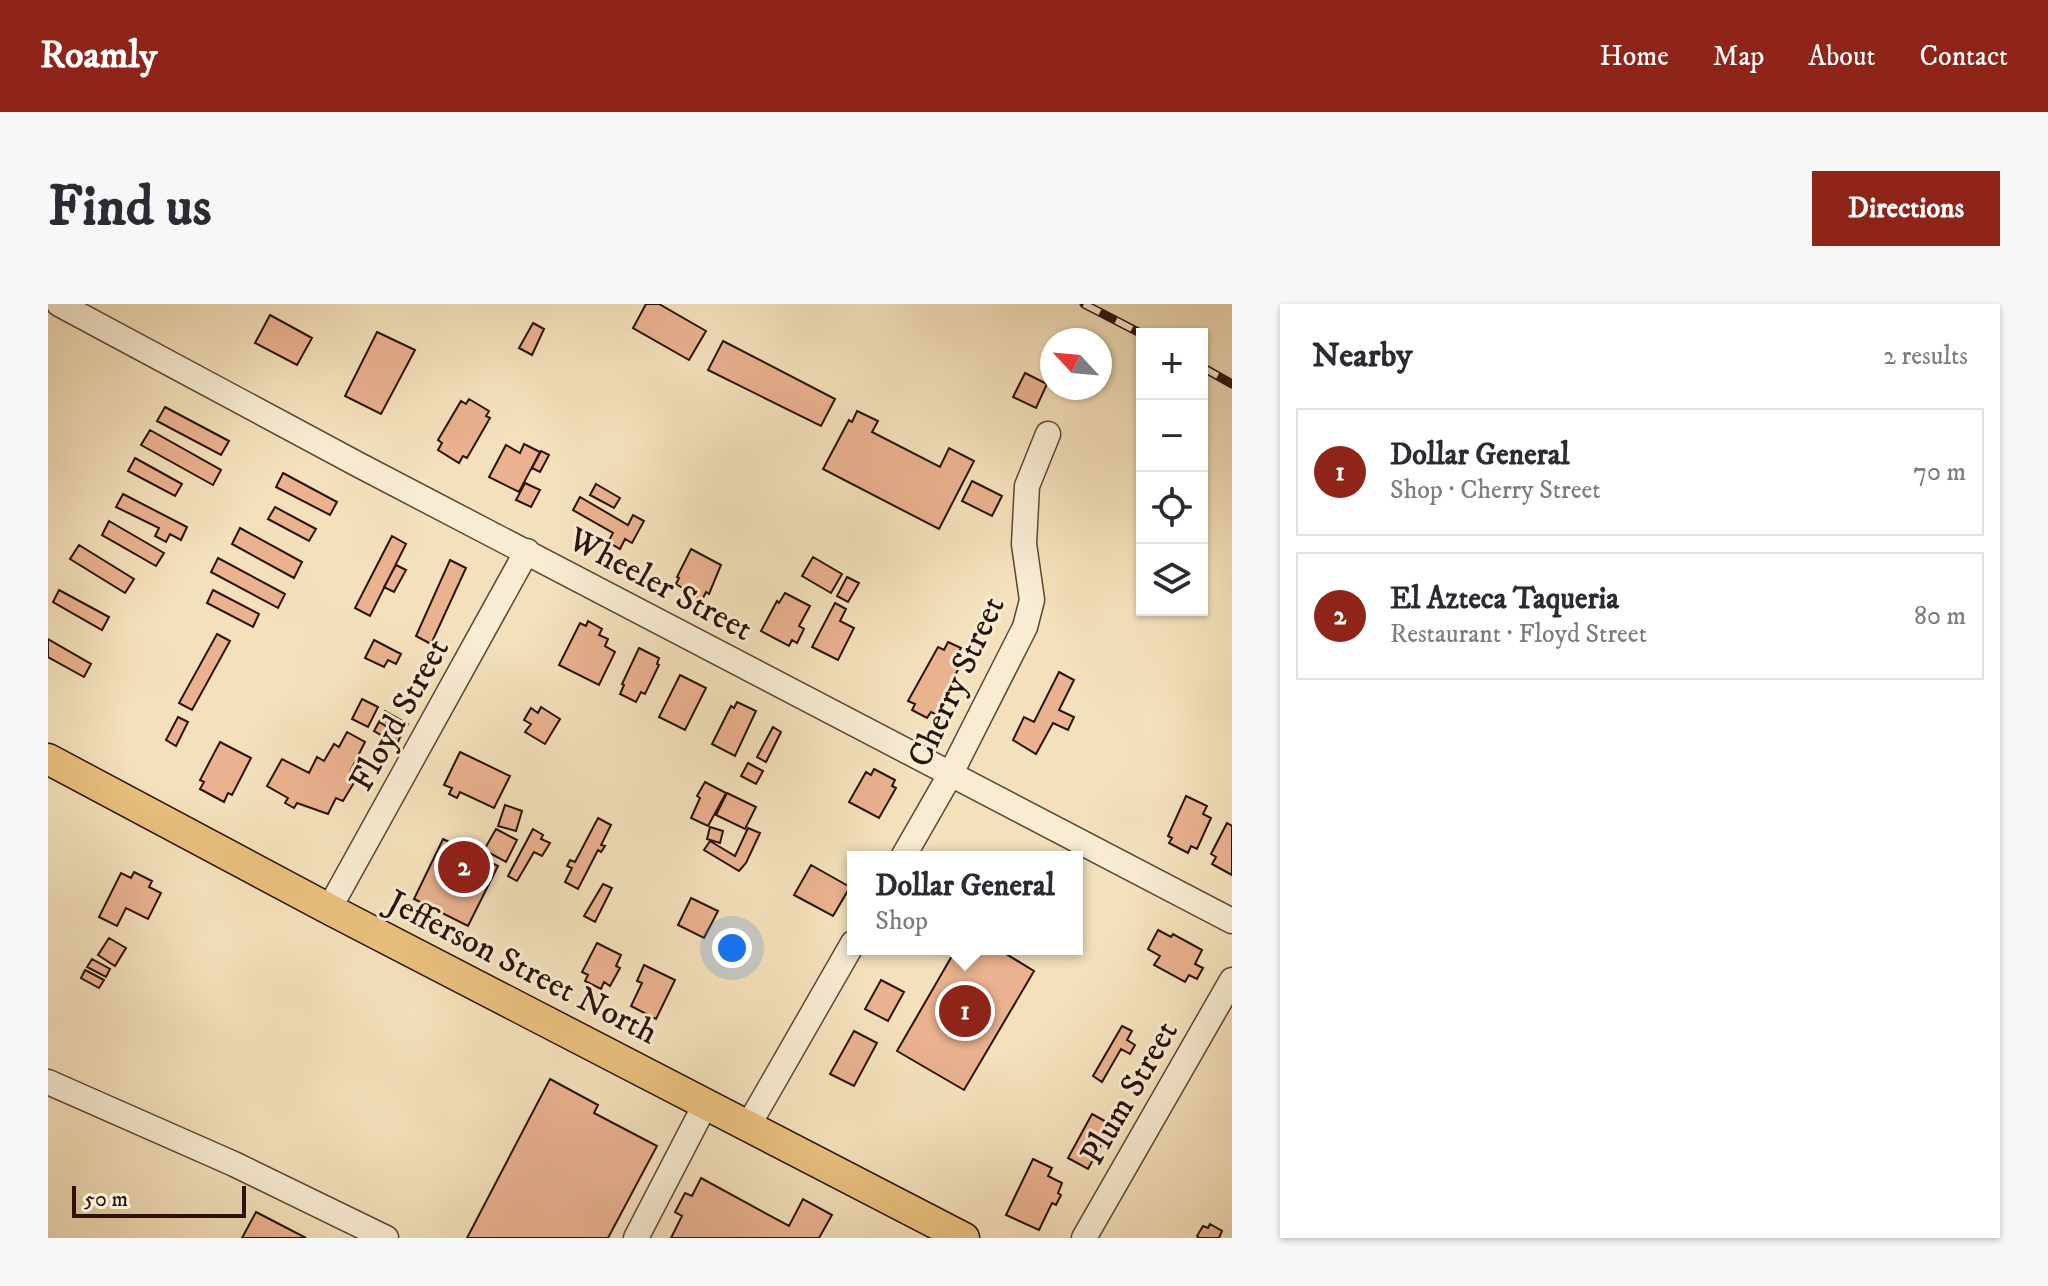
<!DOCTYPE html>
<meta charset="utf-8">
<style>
:root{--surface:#fff;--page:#f7f7f7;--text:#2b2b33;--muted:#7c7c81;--line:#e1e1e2;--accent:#8f2418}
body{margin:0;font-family:"IM FELL DW Pica",serif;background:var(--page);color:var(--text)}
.controls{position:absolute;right:24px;top:24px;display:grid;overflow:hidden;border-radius:0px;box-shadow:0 2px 6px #0004}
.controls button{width:72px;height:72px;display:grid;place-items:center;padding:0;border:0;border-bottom:2px solid var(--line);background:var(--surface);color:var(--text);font:40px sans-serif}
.compass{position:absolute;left:992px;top:24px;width:72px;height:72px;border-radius:50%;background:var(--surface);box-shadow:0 2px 6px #0004;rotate:296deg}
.scale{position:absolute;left:24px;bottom:20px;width:174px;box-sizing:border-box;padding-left:8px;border:4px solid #2b120a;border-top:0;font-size:22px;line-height:28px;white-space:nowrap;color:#2b120a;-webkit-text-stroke:6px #f8ecd3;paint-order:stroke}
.you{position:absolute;left:684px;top:644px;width:28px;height:28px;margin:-20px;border:6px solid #fff;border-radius:50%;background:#1a73e8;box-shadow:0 0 0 12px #1a73e833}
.badge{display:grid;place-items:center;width:52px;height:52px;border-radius:50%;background:var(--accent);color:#fff;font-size:26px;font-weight:700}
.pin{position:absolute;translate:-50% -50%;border:4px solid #fff;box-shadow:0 2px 8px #0006}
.popup{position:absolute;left:799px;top:547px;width:236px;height:104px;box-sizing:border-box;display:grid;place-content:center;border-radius:0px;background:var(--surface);filter:drop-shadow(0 2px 6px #0005);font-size:26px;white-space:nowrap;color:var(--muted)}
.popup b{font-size:30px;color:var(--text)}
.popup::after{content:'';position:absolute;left:50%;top:100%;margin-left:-16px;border:16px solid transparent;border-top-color:var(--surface)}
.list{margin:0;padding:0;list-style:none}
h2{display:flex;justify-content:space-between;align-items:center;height:104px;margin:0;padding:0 32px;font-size:34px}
h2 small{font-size:26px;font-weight:400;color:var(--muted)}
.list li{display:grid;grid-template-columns:52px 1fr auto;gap:24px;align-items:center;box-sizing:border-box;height:128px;margin:0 16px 16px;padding:0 16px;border:2px solid var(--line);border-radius:0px}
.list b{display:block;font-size:30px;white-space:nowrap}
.list p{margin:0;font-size:26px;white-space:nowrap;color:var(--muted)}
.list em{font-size:26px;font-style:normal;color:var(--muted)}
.icon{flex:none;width:44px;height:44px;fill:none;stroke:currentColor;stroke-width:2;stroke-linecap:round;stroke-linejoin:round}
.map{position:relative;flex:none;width:1184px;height:934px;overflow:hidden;border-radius:0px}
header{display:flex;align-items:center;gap:48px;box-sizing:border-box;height:112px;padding:0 40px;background:var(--accent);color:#fff}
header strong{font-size:38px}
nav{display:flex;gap:44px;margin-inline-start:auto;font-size:28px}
.intro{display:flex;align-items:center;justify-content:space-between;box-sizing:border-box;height:192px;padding:0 48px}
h1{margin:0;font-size:56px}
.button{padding:20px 36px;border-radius:0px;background:var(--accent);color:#fff;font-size:28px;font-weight:700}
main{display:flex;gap:48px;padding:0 48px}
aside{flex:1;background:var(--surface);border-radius:0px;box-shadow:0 2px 6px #0004}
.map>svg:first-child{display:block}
.building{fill:#eab28f;stroke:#2b120a;stroke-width:2}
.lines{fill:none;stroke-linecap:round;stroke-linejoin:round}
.minor-casing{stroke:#5d4636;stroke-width:27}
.major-casing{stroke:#2b120a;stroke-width:33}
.minor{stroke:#f8ecd3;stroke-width:24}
.major{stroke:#eac07e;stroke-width:30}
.rail-casing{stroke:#2b120a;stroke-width:9}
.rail{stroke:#f8ecd3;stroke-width:6;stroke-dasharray:18;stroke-linecap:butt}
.labels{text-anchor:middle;stroke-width:6;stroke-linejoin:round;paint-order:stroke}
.street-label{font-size:34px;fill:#2b120a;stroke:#f8ecd3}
</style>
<header>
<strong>Roamly</strong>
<nav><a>Home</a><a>Map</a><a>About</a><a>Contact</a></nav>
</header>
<div class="intro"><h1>Find us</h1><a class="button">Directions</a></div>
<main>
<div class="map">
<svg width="1184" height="934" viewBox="0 0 1184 934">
<rect width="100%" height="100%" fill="#f4e1bb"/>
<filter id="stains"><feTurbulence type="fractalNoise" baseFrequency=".0025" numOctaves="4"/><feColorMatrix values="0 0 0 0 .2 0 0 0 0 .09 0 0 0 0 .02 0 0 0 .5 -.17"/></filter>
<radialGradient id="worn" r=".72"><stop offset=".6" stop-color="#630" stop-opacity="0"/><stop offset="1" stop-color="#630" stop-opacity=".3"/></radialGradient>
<path class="building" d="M598,0H611L658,27L641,56L585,24Z
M222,11L264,34L249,61L207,39Z
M485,19L496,25L484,51L471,44Z
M329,28L367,46L333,110L297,92Z
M675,37L787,95L773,122L660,66Z
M977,69L999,80L988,104L965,93Z
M421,95L441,107L438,112L442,114L419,154L415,152L411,159L390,146L394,139L390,136L413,97L418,100Z
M117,103L181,137L173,151L109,117Z
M809,107L830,117L824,128L892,163L901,144L926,157L891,225L775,165L801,116L804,118Z
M102,126L173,166L165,181L93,141Z
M476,140L492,148L471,188L441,173L458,141L472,149Z
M493,147L501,151L492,168L484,164Z
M87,154L134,180L127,192L80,167Z
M235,169L289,198L282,211L228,183Z
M924,177L954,192L944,212L914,197Z
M477,179L492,186L483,203L468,196Z
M548,180L572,194L566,204L542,191Z
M75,190L139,223L133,236L122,230L118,238L107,232L111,224L68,203Z
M532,193L580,221L585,211L596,217L584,239L577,235L572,245L560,238L565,229L525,206Z
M227,203L268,225L261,237L220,215Z
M61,217L116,249L108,262L54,231Z
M192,224L254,258L246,274L184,240Z
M344,232L358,240L322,312L307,304Z
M31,241L86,275L77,289L22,255Z
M643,245L673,261L661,290L658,288L654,296L628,280L631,274L629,273Z
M765,253L794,270L783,289L754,272Z
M170,254L237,290L230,304L163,268Z
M402,256L418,264L383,340L368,332Z
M348,261L358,266L346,288L336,283Z
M799,273L811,279L800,298L789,292Z
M11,286L61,313L54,326L5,298Z
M165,286L211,310L205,323L159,299Z
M737,289L762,302L751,322L756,325L749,339L744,336L741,342L713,327L729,297L731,299Z
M787,299L798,305L792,317L806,324L790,356L764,343Z
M540,317L554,325L551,331L560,335L557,342L567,348L551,381L511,361L532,319L538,322Z
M169,330L182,337L144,406L131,399Z
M0,335L43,360L36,373L0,353Z
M326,336L353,350L348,360L340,356L336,363L317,354Z
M900,338L913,344L909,351L916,355L901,382L905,384L891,412L883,408L879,414L864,406L867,400L860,397L890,343L896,346Z
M591,344L611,354L609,360L611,361L597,390L593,388L588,398L572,390L576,381L574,380Z
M1011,368L1026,376L1011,406L1026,413L1020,426L1005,419L988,450L965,436L976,413L986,418Z
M632,371L658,384L637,426L611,413Z
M314,395L330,403L320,423L304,415Z
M689,398L708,407L687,452L664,440L683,402L686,404Z
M493,403L512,415L497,440L477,428L483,420L476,416L483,404L490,409Z
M337,407L360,420L353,431L331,418Z
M130,413L140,418L128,442L118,436Z
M331,418L353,431L349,440L326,427Z
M725,423L733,428L718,458L709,453Z
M299,428L317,438L302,468L310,472L295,497L288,494L280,510L249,499L246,504L237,499L240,494L219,482L234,455L261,469L269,453L276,457L286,440L291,443Z
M172,438L203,454L184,491L180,489L176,498L152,485L156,478L152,476Z
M412,448L462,472L446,504L412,488L409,494L401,490L404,484L396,481Z
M700,459L715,467L708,480L693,472Z
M826,465L847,476L844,482L848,484L831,514L801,498L818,468L823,471Z
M657,478L678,489L660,522L643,514L652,494L649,492Z
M679,489L708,503L697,525L668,511Z
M1138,492L1159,502L1155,510L1163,514L1149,545L1143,542L1140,549L1121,539L1124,534L1120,532Z
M457,501L474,507L468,527L450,522Z
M550,514L563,521L553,541L557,542L553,548L550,546L530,585L517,578L524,564L519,562L522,556L527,558Z
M1179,519L1184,522V571L1164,560L1168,553L1163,550Z
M662,523L675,527L672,539L659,535Z
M700,524L712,529L698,559L691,567L656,546L662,537L687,552Z
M448,525L469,536L458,558L436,546Z
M485,525L495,531L493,535L502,539L494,552L486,548L469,577L460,572Z
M395,535L450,562L420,622L366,595Z
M763,561L802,583L785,612L746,591Z
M86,568L104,577L101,583L113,589L100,615L78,604L69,622L51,613L73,569L83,574Z
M555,580L564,584L547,618L536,612Z
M643,594L670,607L656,634L630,621Z
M1110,626L1123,633L1125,630L1154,646L1147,660L1155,664L1149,675L1141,671L1137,678L1106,661L1112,652L1100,645Z
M61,634L78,644L67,662L50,651Z
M549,639L573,651L568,662L572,664L562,682L556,678L553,685L537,677L540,671L534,668Z
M908,645H950L986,667L916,786L849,747Z
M44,655L62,665L58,673L39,663Z
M596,661L627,676L608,715L583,702L594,679L589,677Z
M37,666L56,676L51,684L33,674Z
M833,676L856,688L840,717L817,705Z
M1074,722L1084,727L1079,736L1087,741L1082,750L1073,745L1054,778L1045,772Z
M806,727L829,739L806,782L782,770Z
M502,775L550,801L546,809L609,842L560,934H419Z
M1044,810L1064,821L1040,865L1020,854Z
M985,855L1004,864L1000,872L1014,879L1010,889L1013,891L1008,901L1004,899L991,926L958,911Z
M653,874L741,922L755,895L784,911L771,934H623L634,912L627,908L637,889L644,892Z
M208,908L258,934H194Z
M1162,920L1174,927L1171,934H1151L1149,932L1155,922L1160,924Z"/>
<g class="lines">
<defs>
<path id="minor" d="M11,0L311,161L1184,617
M855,553L902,471L977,323L984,296L976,240L979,182L1000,130
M281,605L479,247
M0,778L186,860L338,934
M700,822L805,639
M588,934L658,799
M1036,934L1184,676"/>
<path id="major" d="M0,455L281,605L916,934"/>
</defs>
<use href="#minor" class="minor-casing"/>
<use href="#major" class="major-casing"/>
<use href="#minor" class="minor"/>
<use href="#major" class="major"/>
<defs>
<path id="rail" d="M1036,0L1094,30
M1154,63L1184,80"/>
</defs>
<use href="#rail" class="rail-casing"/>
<use href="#rail" class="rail"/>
</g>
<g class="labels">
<g class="street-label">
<text transform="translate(613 279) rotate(28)" y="12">Wheeler Street</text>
<text transform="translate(907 377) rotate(-65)" y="12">Cherry Street</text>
<text transform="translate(350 410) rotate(-61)" y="12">Floyd Street</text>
<text transform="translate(475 662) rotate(27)" y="12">Jefferson Street North</text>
<text transform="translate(1080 788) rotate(-60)" y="12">Plum Street</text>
</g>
</g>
<rect width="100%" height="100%" filter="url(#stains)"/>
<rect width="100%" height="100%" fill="url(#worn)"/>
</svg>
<div class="controls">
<button>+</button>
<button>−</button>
<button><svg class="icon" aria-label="locate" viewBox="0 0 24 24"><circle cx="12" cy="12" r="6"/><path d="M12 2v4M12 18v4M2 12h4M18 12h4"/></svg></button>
<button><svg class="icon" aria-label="layers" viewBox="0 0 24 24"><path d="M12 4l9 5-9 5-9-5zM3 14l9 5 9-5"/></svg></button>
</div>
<svg class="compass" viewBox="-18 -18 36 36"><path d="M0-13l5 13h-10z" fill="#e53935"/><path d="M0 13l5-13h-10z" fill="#7c7c81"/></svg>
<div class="scale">50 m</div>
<div class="you"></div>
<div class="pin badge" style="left:917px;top:707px">1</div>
<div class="popup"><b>Dollar General</b>Shop</div>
<div class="pin badge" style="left:416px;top:563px">2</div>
</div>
<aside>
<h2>Nearby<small>2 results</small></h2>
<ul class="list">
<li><span class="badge">1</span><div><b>Dollar General</b><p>Shop · Cherry Street</p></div><em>70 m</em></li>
<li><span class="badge">2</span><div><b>El Azteca Taqueria</b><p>Restaurant · Floyd Street</p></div><em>80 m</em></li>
</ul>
</aside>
</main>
